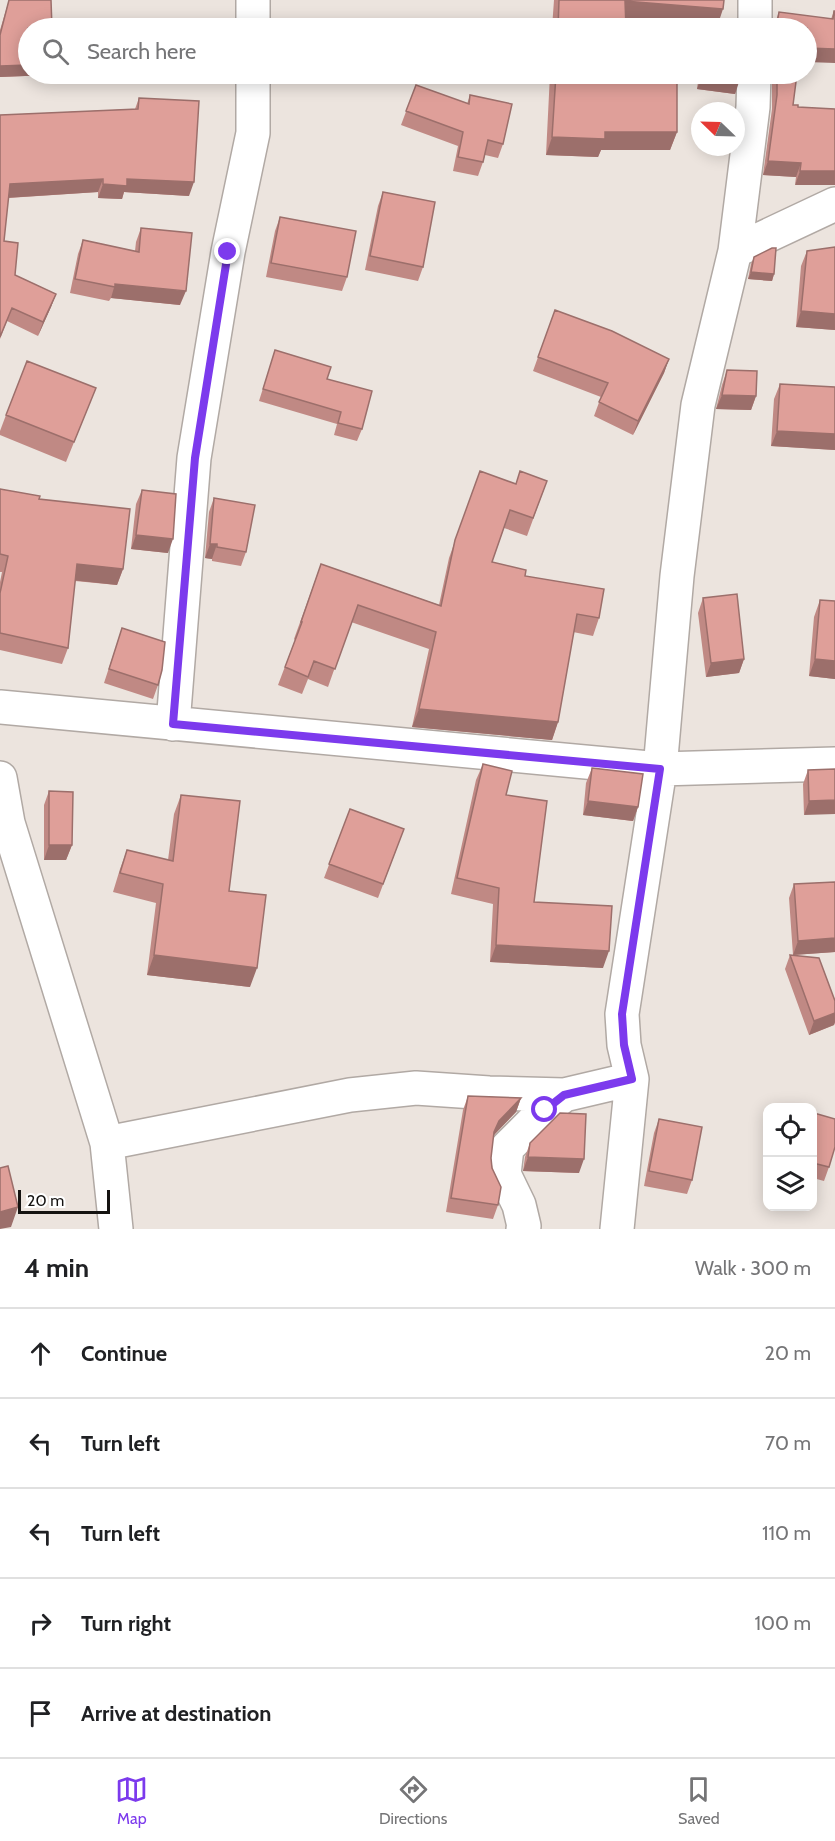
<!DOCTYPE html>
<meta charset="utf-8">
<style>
:root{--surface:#fff;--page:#f2f2f2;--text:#202124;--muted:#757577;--line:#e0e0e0;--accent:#7c3aed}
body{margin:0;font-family:Cabin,sans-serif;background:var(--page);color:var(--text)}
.controls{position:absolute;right:18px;bottom:18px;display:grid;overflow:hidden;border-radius:12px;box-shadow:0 3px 15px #0003}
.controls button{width:54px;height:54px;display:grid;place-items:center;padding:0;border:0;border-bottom:2px solid var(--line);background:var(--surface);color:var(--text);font:30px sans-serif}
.compass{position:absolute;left:691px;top:102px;width:54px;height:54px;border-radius:50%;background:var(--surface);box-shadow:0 3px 15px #0003;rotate:293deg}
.scale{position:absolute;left:18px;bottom:15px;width:92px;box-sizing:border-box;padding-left:6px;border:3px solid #151311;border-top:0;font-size:16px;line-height:21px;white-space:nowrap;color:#151311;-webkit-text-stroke:4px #fff;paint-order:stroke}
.stop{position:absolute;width:18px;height:18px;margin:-14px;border:4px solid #7c3aed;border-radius:50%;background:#fff}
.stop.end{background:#7c3aed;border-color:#fff;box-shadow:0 2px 6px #0008}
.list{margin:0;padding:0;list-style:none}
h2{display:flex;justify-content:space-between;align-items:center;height:78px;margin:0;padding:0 24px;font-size:26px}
h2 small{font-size:20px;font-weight:400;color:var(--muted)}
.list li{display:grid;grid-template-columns:39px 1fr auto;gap:18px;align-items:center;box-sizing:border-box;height:90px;padding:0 24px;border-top:2px solid var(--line)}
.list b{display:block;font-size:22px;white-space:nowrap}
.list em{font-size:20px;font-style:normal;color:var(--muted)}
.icon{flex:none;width:33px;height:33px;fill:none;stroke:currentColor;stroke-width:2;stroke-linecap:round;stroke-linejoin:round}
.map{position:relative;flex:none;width:835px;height:1229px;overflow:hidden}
.search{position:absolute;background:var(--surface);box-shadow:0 3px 15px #0003;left:18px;right:18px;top:18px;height:66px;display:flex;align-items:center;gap:15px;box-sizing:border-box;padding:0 21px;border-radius:33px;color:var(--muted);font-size:22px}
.sheet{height:528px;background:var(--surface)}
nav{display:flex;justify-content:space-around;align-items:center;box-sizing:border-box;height:84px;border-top:2px solid var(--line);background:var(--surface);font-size:16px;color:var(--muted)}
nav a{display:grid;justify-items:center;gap:3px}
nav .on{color:var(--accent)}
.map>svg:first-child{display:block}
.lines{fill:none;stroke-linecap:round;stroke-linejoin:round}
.street-casing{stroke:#b1a9a4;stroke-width:36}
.street{stroke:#fff;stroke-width:33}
.wall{fill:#c08984}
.shaded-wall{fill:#9c6f6b}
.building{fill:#df9f99;stroke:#9c6f6b;stroke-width:1.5}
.route{stroke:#7c3aed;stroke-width:8}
</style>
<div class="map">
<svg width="835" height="1229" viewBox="0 0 835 1229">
<rect width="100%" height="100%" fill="#ece4de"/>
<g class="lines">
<defs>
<path id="street" d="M253,28V0
M755,28V0
M735,251L835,204
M0,707L660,769L835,764
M173,724L194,458L228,252L253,133V74
M0,778L8,823L107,1143L116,1229
M107,1143L350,1095L416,1088L489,1093L564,1095L632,1079
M523,1229L524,1226L519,1205L504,1174L507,1148L545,1110L564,1095
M617,1229L632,1079L624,1045L622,1014L660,769L677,576L698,405L735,251L753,107L754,74"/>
</defs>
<use href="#street" class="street-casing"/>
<use href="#street" class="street"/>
</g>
<path class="wall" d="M9,0H51L50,75L0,77V30Z
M554,0H724L717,27L625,19L626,28H552Z
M834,11L835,63L774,26L779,12L831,19Z
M550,74H627V80L677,132L670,150H601L598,157L546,155Z
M699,74H740L735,94L697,89Z
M772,74H797L793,105L798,107L835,109L795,185L796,177L763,175L772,109Z
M416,85L467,104L470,95L503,144L498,158L485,155L483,162L478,176L453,171L458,146L401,125Z
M139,98L189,196L124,192L122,199L98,198V192L8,198L4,241L15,275L56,294L51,307L38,336L7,321L0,339V115L135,109Z
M383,192L423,267L418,281L365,270L378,206Z
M280,217L347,277L342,291L266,277L275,231Z
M141,228L180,305L111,298L109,301L70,293L78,254L83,240L135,251L136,242Z
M835,247V330L796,327L801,266L807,251Z
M754,257L774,274L772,281L748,279L751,264Z
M555,310L669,359L664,373L633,435L594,416L601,397L533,371Z
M275,350L327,379L362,429L357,441L334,435L337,424L259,401Z
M727,370L756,396L751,410L716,409L722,385Z
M780,384L835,387V450L771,446L774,399Z
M96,388L66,462L0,435V431L6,415Z
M480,471L515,484L547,481L527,536L504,528L492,562L525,576L599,618L593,636L573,632L558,722L552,740L412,727L429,649L351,622L328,687L308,679L302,694L278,685L295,640L294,639L321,564L439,605L449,558Z
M0,489L39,499L123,569L117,585L75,581L68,648L62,664L0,650V582L2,572H0Z
M142,490L168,553L131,549L136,504Z
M214,498L246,552L241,566L212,561V559L205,558L209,512Z
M703,598L744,659L739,673L706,677L698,613Z
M820,600L835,679L809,676L814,617Z
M122,628L158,685L153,699L104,683Z
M483,764L506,795L534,902L603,968L490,962L493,904L451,894L476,780Z
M592,768L638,807L633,821L583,815L586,783Z
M835,769L804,815L803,784L808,770Z
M49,791L72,845L66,860H44V805Z
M181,795L229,891L250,987L147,975L156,903L113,892L120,869L127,850L168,860L174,814Z
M350,809L404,829L378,898L324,878Z
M835,882V952L793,955L789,898L794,884Z
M790,955L835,1001V1022L834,1025L809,1035L785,969Z
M468,1096L521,1098L516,1112L493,1136L491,1158L498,1205L493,1219L446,1212L463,1110Z
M813,1117L829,1167L824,1181L813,1178Z
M659,1119L692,1180L687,1194L644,1186L654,1133Z
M530,1143L579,1173L523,1171L525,1157Z"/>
<path class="shaded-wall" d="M625,1L723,9L717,27L618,19Z
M807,48L835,49V63L807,62Z
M28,65V74H50V75L0,77V66Z
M702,75L740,79L735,94L697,89Z
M605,132H677L670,150H601L598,157L546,155L552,137Z
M768,161L801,163L796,177L763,175Z
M800,171H835V185H795Z
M103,179L98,192L5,198L10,184Z
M127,179L194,182L189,196L124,192L122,199L98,198L103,184Z
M751,272L774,274L772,281L748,279Z
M115,284L186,291L180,305L111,298Z
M56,294L51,307L38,336L43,322Z
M801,311L835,314V330L796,327Z
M669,359L664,373L633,435L638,421Z
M722,395L756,396L751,410L716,409Z
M777,431L835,434V450L771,446Z
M136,535L173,539L168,553L131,549Z
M210,544H217L212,559L205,558Z
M77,564L123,569L117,585L71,580Z
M744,659L739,673L706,677L711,663Z
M815,659L835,661V679L809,676Z
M419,709L558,722L552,740L412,727Z
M835,800V814L804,815L809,801Z
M588,801L638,807L633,821L583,815Z
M49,845H72L66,860H44Z
M835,938V952L793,955L798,941Z
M496,945L609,951L603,968L490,962Z
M154,955L257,968L250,987L147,975Z
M835,1013V1022L834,1025L809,1035L814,1021Z
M521,1098L516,1112L494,1135L488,1146L499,1121Z
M528,1157L584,1159L579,1173L523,1171Z
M18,1207L11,1227L0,1229V1212Z"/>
<path class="building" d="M9,0H51L52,28H28V65L0,66V35Z
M559,0H724L723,9L625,1L626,28H558Z
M834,11H835V49L807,48V28H771L777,23L779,12L833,19Z
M556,74H627V80H677V132H605V139L552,137Z
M703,74H740V79L702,75Z
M777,74H797L793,105H798V107L835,109V171H800L801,163L768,161L777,95Z
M416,85L469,104L470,95L512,104L503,144L488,140L483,162L458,157L463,132L406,111Z
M139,98L199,101L194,182L127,179V186L103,184V179L10,184L4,241L18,243L15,275L56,294L43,322L12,308L0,337V115L138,109Z
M383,192L435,202L423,267L370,256Z
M280,217L356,231L347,277L271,263Z
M141,228L192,233L186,291L115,284V287L75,279L83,240L139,252Z
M835,247V314L801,311L807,251Z
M772,248H776L774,274L751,272L754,257Z
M555,310L612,331L669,359L638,421L599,402L608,383L538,357Z
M275,350L331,367L327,379L372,391L362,429L338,423L341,412L263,389Z
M27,361L96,388L74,442L6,415Z
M727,370L757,371L756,396L722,395Z
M780,384L835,387V434L777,431Z
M480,471L516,484L520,471L547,481L533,518L510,510L492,562L526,570L525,576L604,589L599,618L577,614L558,722L419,709L436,632L358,605L335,669L314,661L308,677L285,667L302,622H301L321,564L441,606L455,540Z
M0,489L40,496L39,499L130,509L123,569L77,564L68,648L0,633V593L8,556L0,554Z
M142,490L176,494L173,539L136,535Z
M214,498L255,505L246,552L217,547V544H210Z
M737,594L744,659L711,663L703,598Z
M820,600L835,601V661L815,659Z
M122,628L165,642L162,670L158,685L109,669Z
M483,764L512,771L506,795L547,801L534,902L612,906L609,951L496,945L499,888L457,878Z
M592,768L643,774L638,807L588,801Z
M835,769V800L809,801L808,770Z
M49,791L73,792L72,845H49Z
M181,795L240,801L229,891L266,895L257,968L154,955L163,884L120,873L127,850L173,861Z
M350,809L404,829L383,884L329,864Z
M835,882V938L798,941L794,884Z
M790,955L819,958L835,1001V1013L814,1021Z
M468,1096L521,1098L499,1121L494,1132L491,1158L492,1168L501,1187L498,1205L451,1198Z
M560,1113L586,1114L584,1159L528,1157L530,1143Z
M814,1113L835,1119V1147L829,1167L813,1163V1119Z
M659,1119L702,1127L692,1180L649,1171Z
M8,1166L18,1207L0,1212V1168Z"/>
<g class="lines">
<path class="route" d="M228,252L195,458L173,724L660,769L622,1014L624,1045L632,1079L564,1095L545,1110"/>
</g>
</svg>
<div class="controls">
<button><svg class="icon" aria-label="locate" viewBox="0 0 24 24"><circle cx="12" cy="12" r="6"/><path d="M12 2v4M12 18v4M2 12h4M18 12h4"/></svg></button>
<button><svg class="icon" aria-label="layers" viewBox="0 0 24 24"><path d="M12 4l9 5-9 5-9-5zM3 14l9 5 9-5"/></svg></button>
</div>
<svg class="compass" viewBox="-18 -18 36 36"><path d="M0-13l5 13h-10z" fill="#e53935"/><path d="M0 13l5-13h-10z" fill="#757577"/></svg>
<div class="scale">20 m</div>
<div class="stop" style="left:545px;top:1110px"></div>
<div class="stop end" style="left:228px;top:252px"></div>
<div class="search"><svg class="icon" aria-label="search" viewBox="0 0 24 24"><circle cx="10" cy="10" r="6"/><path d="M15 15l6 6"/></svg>Search here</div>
</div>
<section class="sheet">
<h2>4 min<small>Walk · 300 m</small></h2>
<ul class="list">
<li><svg class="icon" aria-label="ahead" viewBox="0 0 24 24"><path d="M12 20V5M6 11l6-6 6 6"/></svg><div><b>Continue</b></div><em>20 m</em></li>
<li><svg class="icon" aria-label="left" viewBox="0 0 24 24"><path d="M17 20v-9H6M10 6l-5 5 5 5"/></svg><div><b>Turn left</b></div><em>70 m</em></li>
<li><svg class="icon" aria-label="left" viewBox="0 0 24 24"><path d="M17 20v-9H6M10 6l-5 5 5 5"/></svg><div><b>Turn left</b></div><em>110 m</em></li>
<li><svg class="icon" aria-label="right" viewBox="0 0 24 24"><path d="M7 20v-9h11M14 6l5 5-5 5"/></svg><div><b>Turn right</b></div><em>100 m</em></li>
<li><svg class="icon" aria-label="arrive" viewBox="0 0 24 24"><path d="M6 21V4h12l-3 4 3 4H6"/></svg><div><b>Arrive at destination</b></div></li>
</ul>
</section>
<nav>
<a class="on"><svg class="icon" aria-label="map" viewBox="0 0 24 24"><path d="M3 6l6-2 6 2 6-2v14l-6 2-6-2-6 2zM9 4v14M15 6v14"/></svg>Map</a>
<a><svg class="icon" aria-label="directions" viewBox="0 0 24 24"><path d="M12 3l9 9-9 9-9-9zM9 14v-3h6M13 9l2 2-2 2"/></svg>Directions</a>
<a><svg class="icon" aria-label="saved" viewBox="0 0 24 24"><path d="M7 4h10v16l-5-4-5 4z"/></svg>Saved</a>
</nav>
